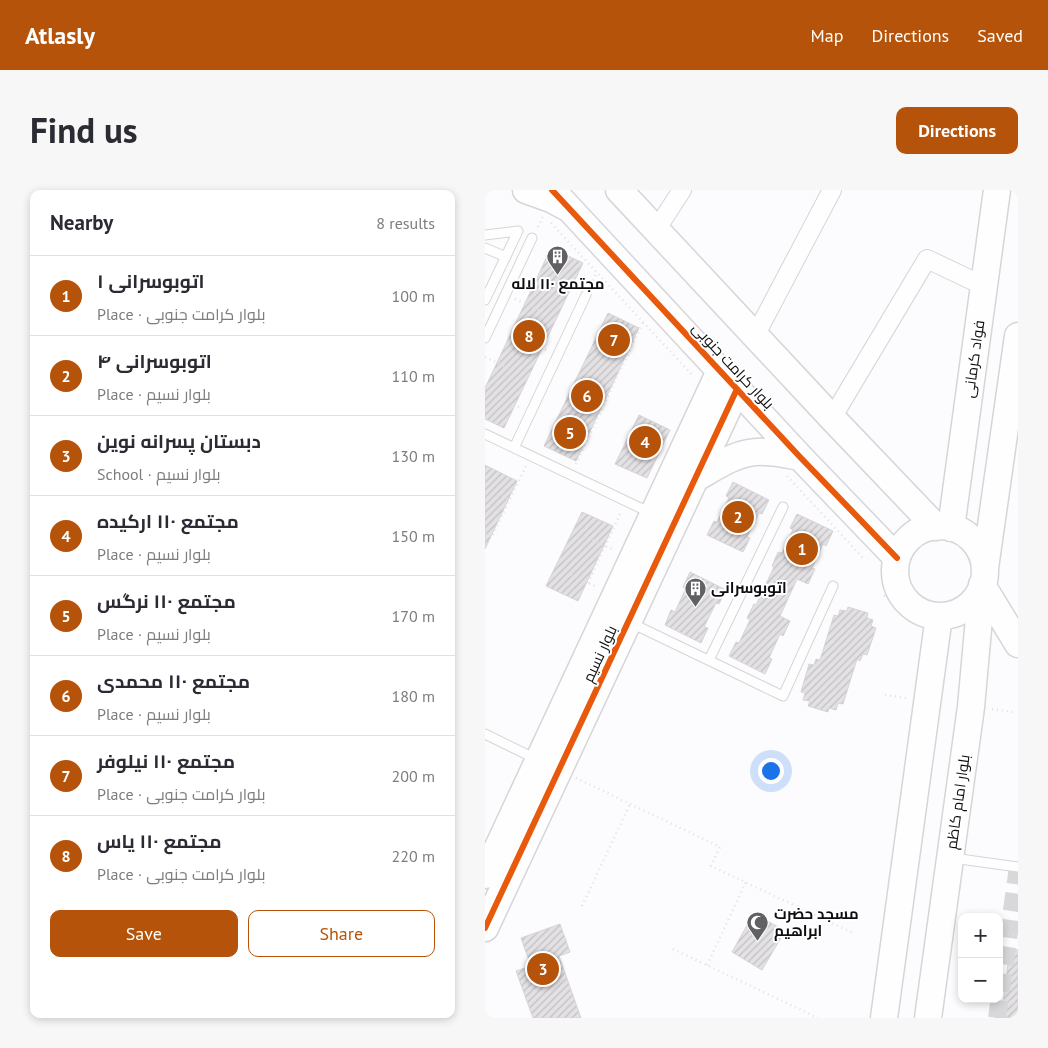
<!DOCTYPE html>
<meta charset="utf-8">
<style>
:root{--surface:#fff;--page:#f7f7f7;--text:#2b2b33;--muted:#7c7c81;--line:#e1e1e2;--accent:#b45309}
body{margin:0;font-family:"PT Sans",Cairo,sans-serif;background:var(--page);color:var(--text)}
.controls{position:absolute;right:15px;bottom:15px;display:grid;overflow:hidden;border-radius:10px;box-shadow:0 2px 8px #0003}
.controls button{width:45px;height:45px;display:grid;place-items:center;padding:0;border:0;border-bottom:1px solid var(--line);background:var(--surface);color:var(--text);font:25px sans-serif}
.you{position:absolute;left:285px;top:580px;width:18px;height:18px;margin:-12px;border:4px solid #fff;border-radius:50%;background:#1a73e8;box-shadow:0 0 0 8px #1a73e833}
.badge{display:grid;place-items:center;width:32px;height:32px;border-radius:50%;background:var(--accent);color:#fff;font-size:16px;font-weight:700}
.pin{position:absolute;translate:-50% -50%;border:2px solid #fff;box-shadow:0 1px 5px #0006}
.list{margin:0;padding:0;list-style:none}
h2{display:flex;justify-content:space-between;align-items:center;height:65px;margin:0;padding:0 20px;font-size:21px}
h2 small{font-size:16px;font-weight:400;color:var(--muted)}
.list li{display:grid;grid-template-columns:32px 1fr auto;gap:15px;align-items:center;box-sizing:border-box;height:80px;padding:0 20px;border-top:1px solid var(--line)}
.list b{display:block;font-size:19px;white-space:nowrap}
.list p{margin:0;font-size:16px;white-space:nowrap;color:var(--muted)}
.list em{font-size:16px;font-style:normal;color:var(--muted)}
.actions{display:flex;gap:10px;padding:15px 20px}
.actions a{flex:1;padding:11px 0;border:1px solid var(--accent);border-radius:10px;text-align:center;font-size:18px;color:var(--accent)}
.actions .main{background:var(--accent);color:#fff}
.map{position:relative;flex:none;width:533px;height:828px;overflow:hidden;border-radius:10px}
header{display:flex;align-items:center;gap:30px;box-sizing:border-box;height:70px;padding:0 25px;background:var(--accent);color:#fff}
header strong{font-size:24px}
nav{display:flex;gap:28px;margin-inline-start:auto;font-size:18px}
.intro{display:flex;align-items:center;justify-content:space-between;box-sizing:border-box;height:120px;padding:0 30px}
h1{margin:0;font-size:35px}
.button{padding:12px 22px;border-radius:10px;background:var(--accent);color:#fff;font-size:18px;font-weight:700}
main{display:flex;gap:30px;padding:0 30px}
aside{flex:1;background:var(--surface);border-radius:10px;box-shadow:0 2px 8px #0003}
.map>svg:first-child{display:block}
.building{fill:url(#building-hatch);stroke:#d6d4d7}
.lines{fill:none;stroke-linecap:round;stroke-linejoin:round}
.street-tunnel{stroke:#d8d7da;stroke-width:18;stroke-dasharray:18 9;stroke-linecap:butt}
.lane-casing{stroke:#d6d5d7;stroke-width:11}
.street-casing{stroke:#d6d5d7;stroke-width:20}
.secondary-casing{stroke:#d6d5d7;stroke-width:29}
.path{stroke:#e1e1e1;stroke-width:2.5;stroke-dasharray:1 4;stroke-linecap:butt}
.lane{stroke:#fffeff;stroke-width:9}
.street{stroke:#fffeff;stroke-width:18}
.secondary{stroke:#fffeff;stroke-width:26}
.cycleway-casing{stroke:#fff;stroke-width:9}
.cycleway{stroke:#e8590c;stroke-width:6}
.labels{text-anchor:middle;stroke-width:4;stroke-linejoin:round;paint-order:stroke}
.poi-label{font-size:15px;font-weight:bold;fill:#0e0d10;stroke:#fff;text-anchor:start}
.street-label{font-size:15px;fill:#0e0d10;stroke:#fff}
</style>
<header>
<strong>Atlasly</strong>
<nav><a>Map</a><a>Directions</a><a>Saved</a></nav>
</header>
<div class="intro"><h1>Find us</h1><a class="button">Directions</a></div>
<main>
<aside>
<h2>Nearby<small>8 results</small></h2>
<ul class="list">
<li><span class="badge">1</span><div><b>اتوبوسرانی ۱</b><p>Place · بلوار کرامت جنوبی</p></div><em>100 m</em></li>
<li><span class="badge">2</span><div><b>اتوبوسرانی ۴</b><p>Place · بلوار نسیم</p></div><em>110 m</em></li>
<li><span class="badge">3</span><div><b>دبستان پسرانه نوین</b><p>School · بلوار نسیم</p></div><em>130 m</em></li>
<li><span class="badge">4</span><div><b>مجتمع ۱۱۰ ارکیده</b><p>Place · بلوار نسیم</p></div><em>150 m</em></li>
<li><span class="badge">5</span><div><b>مجتمع ۱۱۰ نرگس</b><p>Place · بلوار نسیم</p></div><em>170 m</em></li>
<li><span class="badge">6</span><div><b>مجتمع ۱۱۰ محمدی</b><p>Place · بلوار نسیم</p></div><em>180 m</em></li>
<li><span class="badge">7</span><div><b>مجتمع ۱۱۰ نیلوفر</b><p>Place · بلوار کرامت جنوبی</p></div><em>200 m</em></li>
<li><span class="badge">8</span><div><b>مجتمع ۱۱۰ یاس</b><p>Place · بلوار کرامت جنوبی</p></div><em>220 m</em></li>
</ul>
<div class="actions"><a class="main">Save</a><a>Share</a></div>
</aside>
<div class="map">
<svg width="533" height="828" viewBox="0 0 533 828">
<defs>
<pattern id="building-hatch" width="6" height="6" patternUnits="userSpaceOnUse" patternTransform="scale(1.25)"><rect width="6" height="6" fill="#e3e1e4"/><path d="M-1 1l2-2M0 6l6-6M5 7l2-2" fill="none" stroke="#c2c0c3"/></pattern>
</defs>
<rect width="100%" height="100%" fill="#fcfbfe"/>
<path class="building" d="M66,58L98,73L19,238L0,229V198Z
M123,123L154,138L91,271L59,256Z
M154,225L185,240L162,288L130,274Z
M0,275L32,291L0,359Z
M248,292L284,310L277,324L274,323L262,347L265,348L258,362L222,345L229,331L232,332L244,308L241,306Z
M97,322L128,336L93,411L61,396Z
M312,324L348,341L341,356L338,354L327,378L330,379L323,394L312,389L295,426L305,431L298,446L295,444L284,468L287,469L280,484L244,466L251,452L254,453L265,430L262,428L269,414L271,415L289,377L287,376L293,362L297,363L308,340L305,338Z
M205,382L241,400L234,414L231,413L219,437L223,438L216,453L180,435L186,420L190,422L201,398L198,397Z
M363,417L383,423L382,428L388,430L386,436L391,438L382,465L378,464L375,471L372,469L358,514L353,513L351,520L344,518L343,522L323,516L325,511L318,510L320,503L316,502L324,474L329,475L331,469L335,470L349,425L353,426L355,420L362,421Z
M269,723L300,741L277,780L247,762Z
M75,734L85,762L74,766L96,828H48L31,781L46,776L36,748Z
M525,759L533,760V828H516Z"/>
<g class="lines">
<path class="street-tunnel" d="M512,828L533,677"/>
<defs>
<path id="lane" d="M0,45L33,41
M0,58L21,67
M0,110L33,41
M0,148L47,48
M0,244L166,323
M29,258L101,105
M146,433L298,506L348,396
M224,470L298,317
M0,544L51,569
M468,668L533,677"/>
<path id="street" d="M171,40L197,0
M270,146L347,0
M347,228L442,69L499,96"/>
<path id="secondary" d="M41,0L66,9L81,17
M67,0L315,267L412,368
M134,0L347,228L451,337
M211,288C232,276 254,260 280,262C292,262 304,265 315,267
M410 381a45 45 0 1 1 90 0a45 45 0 1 1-90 0Z
M466,338L512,0
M500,378L533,146
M497,395L533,454
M0,685L235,181
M0,738L252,199
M399,828L454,426
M443,828L486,517L497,395"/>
</defs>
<use href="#lane" class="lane-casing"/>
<use href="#street" class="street-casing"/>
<use href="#secondary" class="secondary-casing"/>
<path class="path" d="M66,33L209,187
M53,37L58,27
M70,90L91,100
M106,95L112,82
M30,109L56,121
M42,151L63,161
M127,154L144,162
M0,167L28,180
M113,184L129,192
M15,208L36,218
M101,208L118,216
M84,245L101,253
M158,257L174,264
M91,274L158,132
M302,286L378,368
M8,302L25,310
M0,344L7,347L41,276
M103,348L129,360
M86,385L112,397
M103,393L136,322
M399,406L415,400L427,398
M400,505L422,508
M507,519L528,522
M91,588L235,657L226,676L368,743
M97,716L145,614
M523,744L533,745
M188,759L333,828
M222,775L261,692
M514,810L533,813"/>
<use href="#lane" class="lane"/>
<use href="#street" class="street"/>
<use href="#secondary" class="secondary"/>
<defs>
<path id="cycleway" d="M67,0L315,267L412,368
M0,738L252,199"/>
</defs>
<use href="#cycleway" class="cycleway-casing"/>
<use href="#cycleway" class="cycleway"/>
</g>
<defs>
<symbol id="building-pin" viewBox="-11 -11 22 30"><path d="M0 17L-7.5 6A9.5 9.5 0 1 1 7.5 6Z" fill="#616063" stroke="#fff"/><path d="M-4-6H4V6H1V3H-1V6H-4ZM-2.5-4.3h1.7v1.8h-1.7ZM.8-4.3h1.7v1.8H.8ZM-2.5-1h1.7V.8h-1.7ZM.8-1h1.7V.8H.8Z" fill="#fff"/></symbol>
<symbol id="mosque-pin" viewBox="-11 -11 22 30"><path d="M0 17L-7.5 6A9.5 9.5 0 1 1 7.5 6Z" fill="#616063" stroke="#fff"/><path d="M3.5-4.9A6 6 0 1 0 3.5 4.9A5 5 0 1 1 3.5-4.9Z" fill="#fff"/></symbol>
</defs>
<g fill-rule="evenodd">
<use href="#building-pin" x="60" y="54" width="25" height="34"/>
<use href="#building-pin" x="198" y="386" width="25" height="34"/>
<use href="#mosque-pin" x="260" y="720" width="25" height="34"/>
</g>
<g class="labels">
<g class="poi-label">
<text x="73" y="99" text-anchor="middle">مجتمع ۱۱۰ لاله</text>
<text x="226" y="403">اتوبوسرانی</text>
<text x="289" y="729">مسجد حضرت<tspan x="289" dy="17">ابراهیم</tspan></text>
</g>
<g class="street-label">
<text transform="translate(489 169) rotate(-82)" y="5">فواد کرمانی</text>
<text transform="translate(248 176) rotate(47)" y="5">بلوار کرامت جنوبی</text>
<text transform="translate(115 464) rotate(-65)" y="5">بلوار نسیم</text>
<text transform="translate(473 612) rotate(-82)" y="5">بلوار امام کاظم</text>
</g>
</g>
</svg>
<div class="controls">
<button>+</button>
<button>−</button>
</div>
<div class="you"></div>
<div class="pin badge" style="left:317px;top:359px">1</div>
<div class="pin badge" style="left:253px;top:327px">2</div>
<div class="pin badge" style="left:58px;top:779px">3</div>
<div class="pin badge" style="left:160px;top:252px">4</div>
<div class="pin badge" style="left:85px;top:243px">5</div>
<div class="pin badge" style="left:102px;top:206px">6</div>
<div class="pin badge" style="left:129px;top:150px">7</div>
<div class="pin badge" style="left:44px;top:146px">8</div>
</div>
</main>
